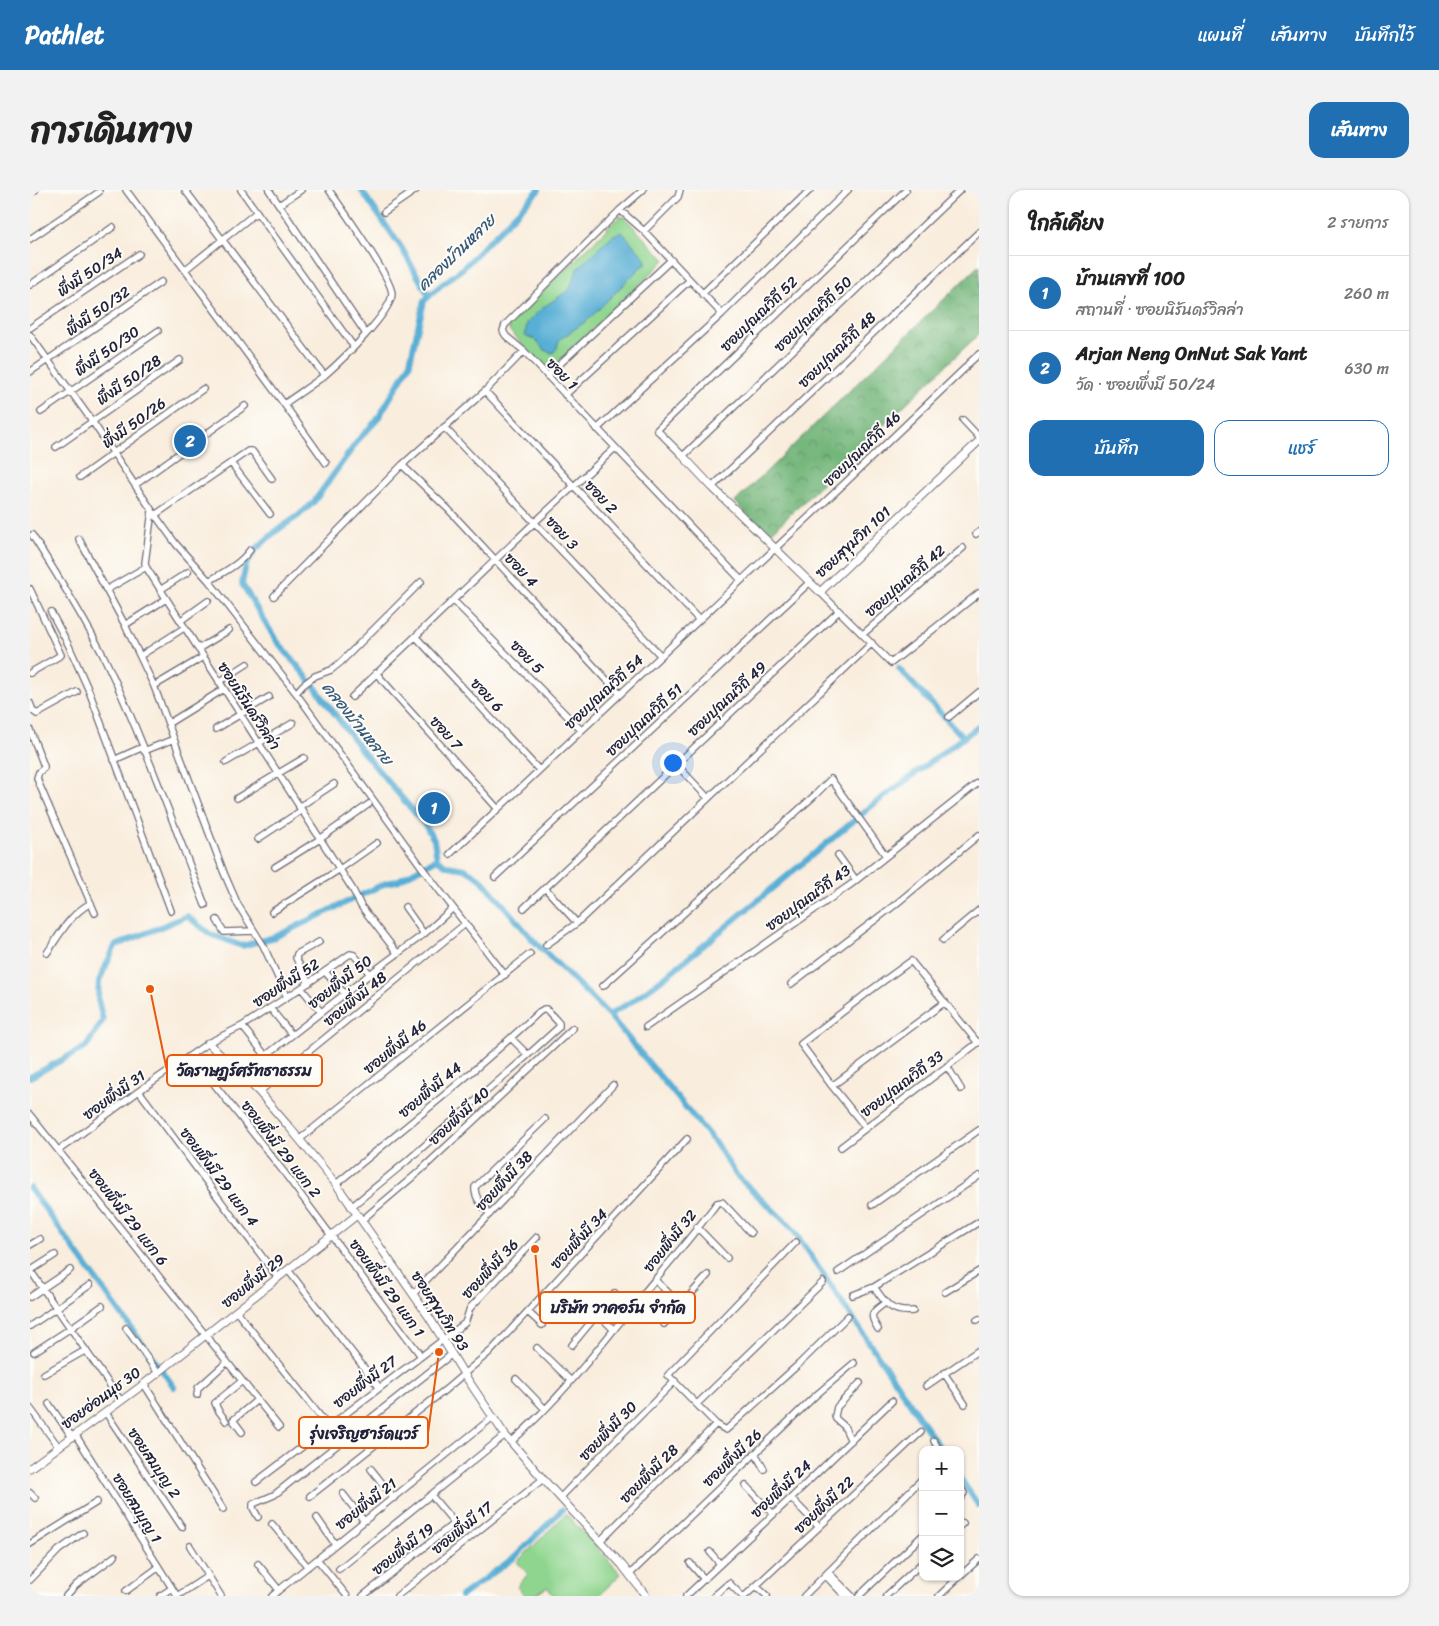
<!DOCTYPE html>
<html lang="th">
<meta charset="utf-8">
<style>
:root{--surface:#fff;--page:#f2f2f2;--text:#222;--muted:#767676;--line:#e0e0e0;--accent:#1f6fb2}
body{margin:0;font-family:Sriracha,"Playpen Sans Thai",sans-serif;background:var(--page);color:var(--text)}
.controls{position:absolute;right:15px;bottom:15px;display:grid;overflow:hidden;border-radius:10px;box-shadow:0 1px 4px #0004}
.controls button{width:45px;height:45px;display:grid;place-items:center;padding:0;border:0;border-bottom:1px solid var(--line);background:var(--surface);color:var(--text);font:25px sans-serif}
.you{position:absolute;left:642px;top:572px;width:18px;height:18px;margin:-12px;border:4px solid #fff;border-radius:50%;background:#1a73e8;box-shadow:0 0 0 8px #1a73e833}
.badge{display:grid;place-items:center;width:32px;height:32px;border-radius:50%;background:var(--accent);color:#fff;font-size:16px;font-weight:700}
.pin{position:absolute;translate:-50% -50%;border:2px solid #fff;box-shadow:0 1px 5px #0006}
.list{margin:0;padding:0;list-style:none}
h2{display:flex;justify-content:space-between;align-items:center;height:65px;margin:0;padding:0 20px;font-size:21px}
h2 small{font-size:16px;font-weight:400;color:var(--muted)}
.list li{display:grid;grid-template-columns:32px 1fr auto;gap:15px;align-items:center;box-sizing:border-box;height:75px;padding:0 20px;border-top:1px solid var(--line)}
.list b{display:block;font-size:19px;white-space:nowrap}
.list p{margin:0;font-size:16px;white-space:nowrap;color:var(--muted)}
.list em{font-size:16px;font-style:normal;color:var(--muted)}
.actions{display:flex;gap:10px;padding:15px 20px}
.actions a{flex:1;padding:11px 0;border:1px solid var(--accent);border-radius:15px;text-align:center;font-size:18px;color:var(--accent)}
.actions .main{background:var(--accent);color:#fff}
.icon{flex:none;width:28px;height:28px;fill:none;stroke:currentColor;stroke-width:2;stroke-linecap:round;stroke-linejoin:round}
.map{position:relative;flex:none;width:949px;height:1406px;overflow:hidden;border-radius:15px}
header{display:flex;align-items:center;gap:30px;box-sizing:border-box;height:70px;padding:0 25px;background:var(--accent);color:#fff}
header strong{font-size:24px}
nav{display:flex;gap:28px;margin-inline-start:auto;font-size:18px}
.intro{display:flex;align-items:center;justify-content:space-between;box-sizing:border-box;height:120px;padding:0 30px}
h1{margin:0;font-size:35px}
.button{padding:12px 22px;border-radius:15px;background:var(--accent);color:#fff;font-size:18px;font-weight:700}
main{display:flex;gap:30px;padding:0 30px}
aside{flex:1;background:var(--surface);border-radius:15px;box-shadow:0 1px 4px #0004}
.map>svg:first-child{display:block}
.green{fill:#8fd58f;stroke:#587c65}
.forest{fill:url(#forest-crowns);stroke:#4a6c5a}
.water{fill:#59afd6;stroke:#3e6888}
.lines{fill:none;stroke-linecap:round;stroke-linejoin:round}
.canal{stroke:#59afd6;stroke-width:6}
.minor-casing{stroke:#6d6974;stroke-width:8}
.tertiary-casing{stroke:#6d6974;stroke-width:9}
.minor{stroke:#fff;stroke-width:5.5}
.tertiary{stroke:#fff;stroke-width:7}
.labels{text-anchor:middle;stroke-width:4;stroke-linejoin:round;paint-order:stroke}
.street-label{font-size:15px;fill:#22223b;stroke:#fdfcf7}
.water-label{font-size:16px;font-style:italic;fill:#385a79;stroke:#fdfcf7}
.leader{fill:none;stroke:#e8590c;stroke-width:2}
.callout-dot{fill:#e8590c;stroke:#fdfcf7;stroke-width:2}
.callout{fill:#fdfcf7;stroke:#e8590c;stroke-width:2}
.callout-label{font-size:16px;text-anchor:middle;font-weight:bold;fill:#22223b}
</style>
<header>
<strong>Pathlet</strong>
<nav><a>แผนที่</a><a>เส้นทาง</a><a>บันทึกไว้</a></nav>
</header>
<div class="intro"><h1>การเดินทาง</h1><a class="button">เส้นทาง</a></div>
<main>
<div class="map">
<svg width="949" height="1406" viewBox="0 0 949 1406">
<defs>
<pattern id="forest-crowns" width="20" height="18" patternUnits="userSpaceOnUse" patternTransform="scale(1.25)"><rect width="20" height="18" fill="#73b67a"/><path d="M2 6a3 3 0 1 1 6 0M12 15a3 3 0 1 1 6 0" fill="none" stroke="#5e9465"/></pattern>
</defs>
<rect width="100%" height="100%" fill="#fdfcf7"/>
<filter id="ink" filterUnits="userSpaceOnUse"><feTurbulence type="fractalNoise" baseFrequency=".02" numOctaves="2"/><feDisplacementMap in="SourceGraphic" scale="10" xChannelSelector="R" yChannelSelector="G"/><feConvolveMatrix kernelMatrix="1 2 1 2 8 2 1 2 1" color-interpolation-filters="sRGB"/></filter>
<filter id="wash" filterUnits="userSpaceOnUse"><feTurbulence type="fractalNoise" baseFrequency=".0096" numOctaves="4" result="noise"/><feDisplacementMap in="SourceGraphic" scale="20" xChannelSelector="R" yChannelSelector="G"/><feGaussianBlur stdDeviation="1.12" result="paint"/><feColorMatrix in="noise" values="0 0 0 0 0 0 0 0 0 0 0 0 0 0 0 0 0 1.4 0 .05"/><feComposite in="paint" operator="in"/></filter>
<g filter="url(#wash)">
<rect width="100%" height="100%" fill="#f9eddd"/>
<path class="green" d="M589,27H594L635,70L518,182L479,140V135Z
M536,1324L591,1384L568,1406H524L517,1397L504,1406H496L487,1397L498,1384L487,1372Z"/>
<path class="forest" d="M949,75V144L738,346L705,312Z"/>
<path class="water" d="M592,42L614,67L617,74L612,76L559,129L529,150L527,158L523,163L516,161L504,149L495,146L497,133L512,118L539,100L548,78L583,45Z"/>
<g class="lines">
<path class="canal" d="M331,0L371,57L399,106
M869,479L934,548
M407,669L417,676L435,679L451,689L503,750L579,825L687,955L706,985L762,1038L908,1255
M579,825L604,810L640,783L844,614L949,536
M0,887L56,857L73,830L68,810L69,791L85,756L157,726L180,744L212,756L245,747L356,693L367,691L407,669L404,650L395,635L332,561L285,497L246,450L212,394L216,375L225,360L246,341L268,326L283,313L329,249L347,230L379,176L394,111L410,96L432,79L509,0
M0,998L144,1197
M930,1288L949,1316
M431,1406L485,1367L532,1320"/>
</g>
</g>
<g filter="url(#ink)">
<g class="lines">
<defs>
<path id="minor" d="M96,0L254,214L296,273
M155,0L294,185
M211,0L324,157
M239,0L336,144
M613,0L590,20L475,135L473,141L476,146L494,161L711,390
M876,0L627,240L653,266L930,0
M0,3L5,0
M249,15L271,0
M590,20L614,41L692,124
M354,22L386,0
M614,41L648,7L650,0
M0,49L69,2
M156,79L227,22
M0,95L83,37
M672,104L780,0
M0,138L109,64
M0,145L62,231L125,325L146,354L179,391L266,503L396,683L475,785
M938,174L949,164
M0,182L131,92
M517,186L641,70
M455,201L669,430
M535,205L660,90
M254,214C268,204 282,195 295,185C310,172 361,123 362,104C362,88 311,17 299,0
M11,222L128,141
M933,230L949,247
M414,237L631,466
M567,239L692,124L818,0
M26,257L150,170
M201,273L240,324
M372,275L418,319L590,504
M50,287L173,199
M105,295L215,216
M682,297L949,42
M122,321L115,373L116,377L323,700L331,716L368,764
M125,325L218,261H222L225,265L242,289
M946,344L949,342
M2,345C28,386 53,426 75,469C113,549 143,633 175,715
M49,349L95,435L124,496L194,683L208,715L233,755L257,807
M179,391C194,382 210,374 220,360
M0,399L31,465L0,483
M76,400L116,377
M130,400L158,382
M790,402L861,473L949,403
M244,406L372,275L455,201L494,161
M424,411L551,540
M21,422L39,456L59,501L141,721
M150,431L178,411
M95,435L136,409
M833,444L933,358
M386,447L509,580
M168,459L199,440
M110,466L154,438
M346,483L468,619
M189,492L217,474
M124,496L173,467
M266,503L273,495L285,486L301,480L311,472L391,392
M322,507L505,332L585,258
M0,513L3,521L7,524L47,502
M919,527L949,502
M139,533L194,499
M186,539L239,507
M0,540L14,576V578L9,582L7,588L10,596L65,723
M114,561L144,549
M84,570L113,557
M196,572L263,533
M646,574L678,608
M207,608L274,568
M269,617L304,594
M228,649L272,620
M420,664L816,292L935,178
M808,665L826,690
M245,677L290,649L339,614
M465,687L780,392
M515,698L547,733
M375,717L394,744
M494,718L809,421
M242,722L310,679L347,653
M187,730L194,742L224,741
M913,750L949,720
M516,755L547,733L842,453
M17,763C30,744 40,724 61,713
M295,782L315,804
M279,793L266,768L267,764L289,752
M761,794L866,714L949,645
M573,796L784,606L801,589L856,666
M271,798L291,822
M240,818L262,845
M212,836L236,866
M616,837L820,695L949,592
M161,865L253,981L391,1166
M917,876L931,899
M211,885L340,784L394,744L423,718
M802,896L915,812
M109,901L248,1088
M229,902L435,734
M0,925L249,1237
M836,938L802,896L771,854L841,800L881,771L948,853
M270,949L500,764
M811,957L949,852
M29,960L109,901L178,853L212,836L271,798L320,764L324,765L340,784
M306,994C374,938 444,883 509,822L514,819H516L529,833V837L498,865
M842,1015L949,940
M321,1017L377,971L498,865L481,848
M460,1024C453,1016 444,1008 445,997L515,929
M332,1030L391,980L543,838
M667,1037L697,1068
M766,1052L638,1185L686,1234L696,1240L769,1174L818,1126
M0,1055L10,1049
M0,1080L91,1211
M258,1080L349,1197
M0,1081L25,1065
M808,1082L949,986
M625,1090L651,1115
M844,1097C856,1114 861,1123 883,1121
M915,1102L949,1081
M383,1104L583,895
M515,1104L529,1116
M823,1105L844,1097L949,1032
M0,1107L40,1080
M206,1121L298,1236
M498,1122L512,1135
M568,1124L584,1140
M947,1130L949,1129
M634,1134L678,1085
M0,1136L60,1095
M96,1138L128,1183
M848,1139C838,1123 842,1123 855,1113
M542,1155L585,1103
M507,1158L541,1191
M4,1162L41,1138L72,1116
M914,1183L935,1214
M14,1184L56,1160
M486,1189L515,1219
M114,1194L193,1319
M896,1196L949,1160
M167,1205L168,1198L197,1172
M19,1214L42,1247
M667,1214L793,1092
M0,1218L28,1256
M76,1223L152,1337
M196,1231L188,1220L185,1213L212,1191
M212,1242L203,1230L227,1210
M45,1244L147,1406
M821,1251L814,1236L806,1229L805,1226L807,1217L830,1193
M904,1251L909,1260
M481,1252C527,1212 565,1163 603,1116C631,1082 661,1048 687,1013L692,1012L721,1043
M725,1263L734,1279
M341,1279L364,1308
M226,1292L435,1133L440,1118L507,1047
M716,1296L743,1324
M930,1296L934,1303L930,1309
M0,1303L5,1308
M313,1304L334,1331
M280,1306L415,1200L462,1160L657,949
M530,1308L578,1258L645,1191
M761,1308L789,1337
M228,1327L223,1318V1314L244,1305L422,1164
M287,1328L305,1354
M242,1334L278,1377
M930,1336L933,1333
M570,1351L686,1234
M0,1354L67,1312
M160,1356L191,1406
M680,1362L690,1374
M287,1369L317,1406
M660,1373L674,1389
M228,1374L249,1400L463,1227
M309,1379L475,1245
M798,1382L822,1406
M600,1384L785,1206L824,1173
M795,1385L815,1406
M930,1386L949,1369
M0,1390L29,1360L53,1343
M726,1396L737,1406
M96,1401L129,1377
M36,1406L46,1395L85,1366
M130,1406L142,1398
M147,1406L178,1386
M242,1406L249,1400
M333,1406L422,1335V1330L401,1305
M367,1406L513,1289
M656,1406L761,1308L862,1211
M684,1406L699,1393L712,1406
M715,1406L891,1242
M774,1406L893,1288
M829,1406L893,1345
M856,1406L893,1372
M909,1406L929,1387"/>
<path id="tertiary" d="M653,266L682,297L790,402L949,251
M178,853L229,902L260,938L306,994L399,1127L434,1184L475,1245L513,1289L592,1375L616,1406
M0,1278L114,1194L327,1025"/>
</defs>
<use href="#minor" class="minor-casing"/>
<use href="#tertiary" class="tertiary-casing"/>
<use href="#minor" class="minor"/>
<use href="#tertiary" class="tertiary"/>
</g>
</g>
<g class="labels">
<g class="street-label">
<text transform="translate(60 82) rotate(-34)" y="5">พึ่งมี 50/34</text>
<text transform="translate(68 121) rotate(-35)" y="5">พึ่งมี 50/32</text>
<text transform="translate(729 124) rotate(-44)" y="5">ซอยปุณณวิถี 52</text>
<text transform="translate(783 124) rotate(-44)" y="5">ซอยปุณณวิถี 50</text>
<text transform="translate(807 160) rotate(-44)" y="5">ซอยปุณณวิถี 48</text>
<text transform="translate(77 161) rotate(-35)" y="5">พึ่งมี 50/30</text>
<text transform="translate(532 184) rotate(46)" y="5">ซอย 1</text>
<text transform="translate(99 190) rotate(-35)" y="5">พึ่งมี 50/28</text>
<text transform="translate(104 233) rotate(-36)" y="5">พึ่งมี 50/26</text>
<text transform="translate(832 259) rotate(-44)" y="5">ซอยปุณณวิถี 46</text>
<text transform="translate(571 307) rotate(47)" y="5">ซอย 2</text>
<text transform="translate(532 343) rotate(47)" y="5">ซอย 3</text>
<text transform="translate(823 352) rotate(-43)" y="5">ซอยสุขุมวิท 101</text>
<text transform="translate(491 380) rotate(47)" y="5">ซอย 4</text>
<text transform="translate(875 391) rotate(-41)" y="5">ซอยปุณณวิถี 42</text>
<text transform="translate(497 467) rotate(46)" y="5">ซอย 5</text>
<text transform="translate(574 502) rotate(-43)" y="5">ซอยปุณณวิถี 54</text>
<text transform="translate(457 505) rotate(47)" y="5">ซอย 6</text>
<text transform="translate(697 509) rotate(-43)" y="5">ซอยปุณณวิถี 49</text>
<text transform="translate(219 516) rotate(57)" y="5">ซอยนิรันดร์วิลล่า</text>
<text transform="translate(614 530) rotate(-43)" y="5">ซอยปุณณวิถี 51</text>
<text transform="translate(416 543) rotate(48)" y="5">ซอย 7</text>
<text transform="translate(778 708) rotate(-36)" y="5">ซอยปุณณวิถี 43</text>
<text transform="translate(310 792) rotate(-38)" y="5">ซอยพึ่งมี 50</text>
<text transform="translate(256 793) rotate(-33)" y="5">ซอยพึ่งมี 52</text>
<text transform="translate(325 809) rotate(-39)" y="5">ซอยพึ่งมี 48</text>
<text transform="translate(365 857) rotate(-39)" y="5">ซอยพึ่งมี 46</text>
<text transform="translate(872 894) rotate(-37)" y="5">ซอยปุณณวิถี 33</text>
<text transform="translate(400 900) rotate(-40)" y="5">ซอยพึ่งมี 44</text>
<text transform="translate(84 905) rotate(-36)" y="5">ซอยพึ่งมี 31</text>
<text transform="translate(429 926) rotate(-43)" y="5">ซอยพึ่งมี 40</text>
<text transform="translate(251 959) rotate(52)" y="5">ซอยพึ่งมี 29 แยก 2</text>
<text transform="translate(189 987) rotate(53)" y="5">ซอยพึ่งมี 29 แยก 4</text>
<text transform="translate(474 991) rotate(-47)" y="5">ซอยพึ่งมี 38</text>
<text transform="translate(98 1027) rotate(52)" y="5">ซอยพึ่งมี 29 แยก 6</text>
<text transform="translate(549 1049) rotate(-47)" y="5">ซอยพึ่งมี 34</text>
<text transform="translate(640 1051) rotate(-51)" y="5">ซอยพึ่งมี 32</text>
<text transform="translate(460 1079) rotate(-47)" y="5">ซอยพึ่งมี 36</text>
<text transform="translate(223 1091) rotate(-39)" y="5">ซอยพึ่งมี 29</text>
<text transform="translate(357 1098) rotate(54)" y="5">ซอยพึ่งมี 29 แยก 1</text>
<text transform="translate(410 1121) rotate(57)" y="5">ซอยสุขุมวิท 93</text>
<text transform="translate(335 1192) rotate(-37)" y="5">ซอยพึ่งมี 27</text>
<text transform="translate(71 1208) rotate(-36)" y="5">ซอยอ่อนนุช 30</text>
<text transform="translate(578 1241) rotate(-46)" y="5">ซอยพึ่งมี 30</text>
<text transform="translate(702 1268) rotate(-44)" y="5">ซอยพึ่งมี 26</text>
<text transform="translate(124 1273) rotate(56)" y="5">ซอยสมบุญ 2</text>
<text transform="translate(619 1284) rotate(-45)" y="5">ซอยพึ่งมี 28</text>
<text transform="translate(751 1299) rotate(-43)" y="5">ซอยพึ่งมี 24</text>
<text transform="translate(336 1314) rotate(-38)" y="5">ซอยพึ่งมี 21</text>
<text transform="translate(794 1315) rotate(-43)" y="5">ซอยพึ่งมี 22</text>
<text transform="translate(107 1318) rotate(58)" y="5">ซอยสมบุญ 1</text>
<text transform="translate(432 1338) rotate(-39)" y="5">ซอยพึ่งมี 17</text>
<text transform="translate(373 1359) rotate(-38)" y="5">ซอยพึ่งมี 19</text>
</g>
<g class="water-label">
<text transform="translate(426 62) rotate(-44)" y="6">คลองบ้านหลาย</text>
<text transform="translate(328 533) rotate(51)" y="6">คลองบ้านหลาย</text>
</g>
</g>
<path class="leader" d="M120 799L137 881M505 1059L510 1118M409 1162L398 1243"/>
<g class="callout-dot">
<circle cx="120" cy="799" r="5"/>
<circle cx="505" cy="1059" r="5"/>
<circle cx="409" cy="1162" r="5"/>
</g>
<g class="callout">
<rect x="137" y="865" width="155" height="31" rx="5"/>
<rect x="510" y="1102" width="155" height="31" rx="5"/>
<rect x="269" y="1227" width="129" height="31" rx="5"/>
</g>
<g class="callout-label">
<text x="214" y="886">วัดราษฎร์ศรัทธาธรรม</text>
<text x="588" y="1123">บริษัท วาคอร์น จำกัด</text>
<text x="334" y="1249">รุ่งเจริญฮาร์ดแวร์</text>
</g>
</svg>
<div class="controls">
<button>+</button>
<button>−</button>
<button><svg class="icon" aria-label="layers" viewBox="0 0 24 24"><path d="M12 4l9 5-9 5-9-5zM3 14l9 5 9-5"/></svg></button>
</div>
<div class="you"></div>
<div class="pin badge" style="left:404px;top:618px">1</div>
<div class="pin badge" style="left:160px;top:251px">2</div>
</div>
<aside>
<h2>ใกล้เคียง<small>2 รายการ</small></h2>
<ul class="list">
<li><span class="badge">1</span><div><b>บ้านเลขที่ 100</b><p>สถานที่ · ซอยนิรันดร์วิลล่า</p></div><em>260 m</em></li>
<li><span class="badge">2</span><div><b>Arjan Neng OnNut Sak Yant</b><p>วัด · ซอยพึ่งมี 50/24</p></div><em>630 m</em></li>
</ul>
<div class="actions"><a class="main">บันทึก</a><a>แชร์</a></div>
</aside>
</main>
